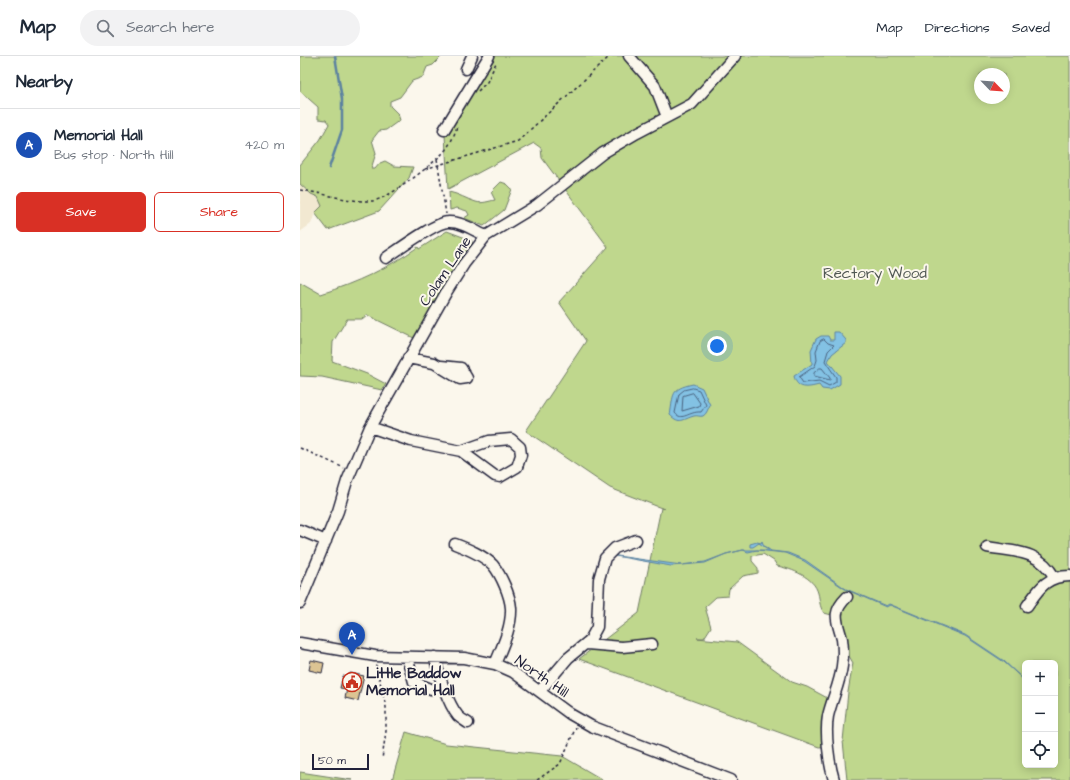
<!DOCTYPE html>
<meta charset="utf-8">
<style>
:root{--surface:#fff;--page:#f2f2f3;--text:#1f2937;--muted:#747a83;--line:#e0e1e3;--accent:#d93025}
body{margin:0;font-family:"Architects Daughter",sans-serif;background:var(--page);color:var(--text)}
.controls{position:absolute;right:12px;bottom:12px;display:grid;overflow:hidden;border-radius:6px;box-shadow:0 2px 10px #0003}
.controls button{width:36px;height:36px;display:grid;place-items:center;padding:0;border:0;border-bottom:1px solid var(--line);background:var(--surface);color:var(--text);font:20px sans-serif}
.compass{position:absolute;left:674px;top:12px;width:36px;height:36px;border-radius:50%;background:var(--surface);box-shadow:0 2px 10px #0003;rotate:115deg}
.scale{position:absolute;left:12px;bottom:10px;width:57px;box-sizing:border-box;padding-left:4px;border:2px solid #22223b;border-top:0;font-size:11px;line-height:14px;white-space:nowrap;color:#22223b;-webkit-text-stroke:3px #fbf7ec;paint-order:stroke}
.you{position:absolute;left:417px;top:290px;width:14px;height:14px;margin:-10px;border:3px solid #fff;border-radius:50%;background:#1a73e8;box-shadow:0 0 0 6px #1a73e833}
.badge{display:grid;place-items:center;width:26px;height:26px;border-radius:50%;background:var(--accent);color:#fff;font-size:13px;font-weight:700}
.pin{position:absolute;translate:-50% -33px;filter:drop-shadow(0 1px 2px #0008)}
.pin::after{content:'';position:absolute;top:21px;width:14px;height:12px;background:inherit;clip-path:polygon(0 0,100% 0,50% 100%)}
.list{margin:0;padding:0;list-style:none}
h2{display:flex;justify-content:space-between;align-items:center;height:52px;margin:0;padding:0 16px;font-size:17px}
h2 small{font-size:13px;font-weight:400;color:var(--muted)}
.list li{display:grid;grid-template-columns:26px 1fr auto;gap:12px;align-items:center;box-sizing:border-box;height:72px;padding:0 16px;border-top:1px solid var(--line)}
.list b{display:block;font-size:15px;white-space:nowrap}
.list p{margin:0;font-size:13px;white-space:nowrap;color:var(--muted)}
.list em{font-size:13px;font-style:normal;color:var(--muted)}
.actions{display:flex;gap:8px;padding:12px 16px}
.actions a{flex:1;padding:9px 0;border:1px solid var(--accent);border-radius:6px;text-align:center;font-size:14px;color:var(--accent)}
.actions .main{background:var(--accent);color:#fff}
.icon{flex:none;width:22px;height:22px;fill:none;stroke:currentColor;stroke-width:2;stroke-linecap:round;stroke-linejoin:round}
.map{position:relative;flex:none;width:770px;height:724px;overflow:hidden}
header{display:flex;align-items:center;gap:24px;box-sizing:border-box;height:56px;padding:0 20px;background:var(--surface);border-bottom:1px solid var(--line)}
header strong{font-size:19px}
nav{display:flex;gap:22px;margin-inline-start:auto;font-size:14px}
.search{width:280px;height:36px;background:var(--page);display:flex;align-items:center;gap:10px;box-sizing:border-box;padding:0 14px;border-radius:22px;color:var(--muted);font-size:15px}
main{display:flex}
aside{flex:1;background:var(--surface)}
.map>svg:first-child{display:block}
.built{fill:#f2e8d1}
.green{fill:#bfd78d;stroke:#707c64;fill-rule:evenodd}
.water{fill:#83c2e4;stroke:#5c82a0}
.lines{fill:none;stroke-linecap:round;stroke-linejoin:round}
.shore{stroke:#49627f;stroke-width:1}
.stream{stroke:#5c82a0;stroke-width:2.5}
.building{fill:#dcc493;stroke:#22223b}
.minor-casing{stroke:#22223b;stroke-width:13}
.path{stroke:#22223b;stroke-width:1.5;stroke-dasharray:3 3;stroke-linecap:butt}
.minor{stroke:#fbf7ec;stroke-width:10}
.labels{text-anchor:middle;stroke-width:4;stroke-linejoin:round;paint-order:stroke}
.street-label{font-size:15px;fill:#22223b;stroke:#fbf7ec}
.park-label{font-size:15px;fill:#515854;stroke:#fbf7ec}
.poi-label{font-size:15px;font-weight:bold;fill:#22223b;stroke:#fbf7ec;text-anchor:start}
</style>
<header>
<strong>Map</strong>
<div class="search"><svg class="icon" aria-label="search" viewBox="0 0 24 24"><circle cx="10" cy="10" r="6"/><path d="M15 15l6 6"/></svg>Search here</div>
<nav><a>Map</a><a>Directions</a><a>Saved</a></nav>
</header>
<main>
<aside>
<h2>Nearby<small></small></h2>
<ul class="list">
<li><span class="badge" style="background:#1a4fb4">A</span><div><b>Memorial Hall</b><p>Bus stop · North Hill</p></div><em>420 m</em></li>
</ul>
<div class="actions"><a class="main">Save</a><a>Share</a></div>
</aside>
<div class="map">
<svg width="770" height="724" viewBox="0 0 770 724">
<rect width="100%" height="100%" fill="#fbf7ec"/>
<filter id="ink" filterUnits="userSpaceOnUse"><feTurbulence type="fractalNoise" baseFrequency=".025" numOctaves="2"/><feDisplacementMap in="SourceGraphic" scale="8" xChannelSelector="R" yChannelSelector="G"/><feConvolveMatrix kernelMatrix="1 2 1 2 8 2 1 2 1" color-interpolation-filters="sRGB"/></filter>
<g filter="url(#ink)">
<path class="built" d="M0,128L11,138L18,141L22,150L15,157L11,168L0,176Z"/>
<path class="green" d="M0,0H142L133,9L127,11L123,21L112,25L100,41L90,45V50L98,58L100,64L86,74L79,75L72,84L76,97L71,113H75L80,107L85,105L94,110L113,111L109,122L79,155L28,174L15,157L22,150L18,141L11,138L0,128V109L20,84L29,68L26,64L18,63V51L0,35Z
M193,0H770V724H547L543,685L548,636L553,607L549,600L546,581L532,559L524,557C519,550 520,544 518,537C514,521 492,513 477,510L474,505L463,498L452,500V505L458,512V517L443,520L429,533L428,540L416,541L405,551L411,571L404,582H397L437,586L492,626L507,631L531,644L528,690L519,691L279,603L339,557L361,452L364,453L310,432L226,375L286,285L259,246L308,191L242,102L241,92L234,87L148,133L145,79ZM680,18H704V42H680ZM725,607H755V709H725Z
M201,126L207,128L212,133L204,154L184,170L164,162L169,159L167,155L157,152L150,154L149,136C159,138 166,143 176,146C182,148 189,145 195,144L191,136Z
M147,175L171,184L172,187L114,282L67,259L62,263H47L33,286L32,305L67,318L86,328L82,334L22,321L0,320V226L21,238C58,226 86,213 118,191L119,193Z
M106,676L146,688L262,700L303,724H92Z
M0,716L52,724H0Z"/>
<path class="water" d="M534,276H539L546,284V287L532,298L528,305L540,320V328L530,334L522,333L519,329C508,332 497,334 494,320L512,308L511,294L516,283L521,280H528L530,284H534Z
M393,328L402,332L410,349C408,352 407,358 403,360C400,361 397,359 394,360C383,363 380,369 370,359C374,338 370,333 393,328Z
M462,485L464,490L471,495L488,497L505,504L546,533L586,550L589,548L665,579L704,605L725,625L704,606L665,580L590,549L586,551L545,533L504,505L485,497L457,494L448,496L443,494L426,498L405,507L371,510L310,499L381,509L405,506L426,498L443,494H469L459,487L453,491H450V488L457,486L461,487Z"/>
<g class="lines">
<path class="shore" d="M524,283L528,287L534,289L528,295L525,305L536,321V326L529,330L519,325L503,327L499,321L515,310L517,304L516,295L520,285Z
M520,312H522L530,322V324L514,320V317Z
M393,332L399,334L406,349L401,356C389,355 382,366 375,357L379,338L384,334Z
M393,337L400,347L399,350L382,355L383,340Z"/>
<path class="stream" d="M29,112L42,74V43L35,0"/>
</g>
<path class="building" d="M11,604L24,607L22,617L9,614Z
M50,617L64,620L58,645L45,642L47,633L40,632L43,620L49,621Z"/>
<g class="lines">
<defs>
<path id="minor" d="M329,0L355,30L367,61
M166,13L172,0
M144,74L189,0
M86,202C98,194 136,166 148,166C161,165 175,175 186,180
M108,302L134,307L160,323L167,322L161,312L141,310
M70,371L111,385L161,395L189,385L211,383L220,391L221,399L217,411L200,421L195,420L161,395
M0,474L26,485
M155,488C168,493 183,499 193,509C201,519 210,539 211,552C212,571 202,591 195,608
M687,491C716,496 739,494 755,522
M0,547L38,455L47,425L70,371L147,235L164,208L186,180L237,149L303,97L337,77L392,48L435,0
M727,550C739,533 746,520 770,520
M0,587L75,600L164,602L195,608L213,616L270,658L291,670L431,724
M287,588L322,591L352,588
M107,601L114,626L131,633
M135,601C137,615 148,648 158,660C161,663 165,665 168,667
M240,635L268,602L290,584L297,571L299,523L305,502L315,492L336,484
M534,724C529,708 525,677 528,660C532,643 540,627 542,610C543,603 543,590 542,583C537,564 531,557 547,541"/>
</defs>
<use href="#minor" class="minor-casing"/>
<path class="path" d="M178,35L187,26L196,7
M137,103L146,158
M125,113L218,85L310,0
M0,134C24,137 47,146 72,145C87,144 129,111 141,99C149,91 154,81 157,70
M0,392L44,412
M76,609L86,651V675L82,703
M237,724L260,708L276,671"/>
<use href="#minor" class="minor"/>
</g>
</g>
<defs>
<symbol id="civic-ring" viewBox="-11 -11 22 22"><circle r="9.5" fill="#fbf7ec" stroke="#c8321e" stroke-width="1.5"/><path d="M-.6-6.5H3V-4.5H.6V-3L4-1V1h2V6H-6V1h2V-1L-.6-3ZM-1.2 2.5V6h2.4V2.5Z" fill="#c8321e"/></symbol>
</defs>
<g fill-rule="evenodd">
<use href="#civic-ring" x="41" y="615" width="22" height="22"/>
</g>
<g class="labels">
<g class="street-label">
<text transform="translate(145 215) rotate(-56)" y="5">Colam Lane</text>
<text transform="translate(242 620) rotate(35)" y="5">North Hill</text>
</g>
<g class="park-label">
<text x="575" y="222">Rectory Wood</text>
</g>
<g class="poi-label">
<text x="66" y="622">Little Baddow<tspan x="66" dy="17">Memorial Hall</tspan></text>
</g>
</g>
</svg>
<div class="controls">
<button>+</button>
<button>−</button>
<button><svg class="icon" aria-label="locate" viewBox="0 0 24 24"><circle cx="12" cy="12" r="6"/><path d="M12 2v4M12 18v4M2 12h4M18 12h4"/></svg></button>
</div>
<svg class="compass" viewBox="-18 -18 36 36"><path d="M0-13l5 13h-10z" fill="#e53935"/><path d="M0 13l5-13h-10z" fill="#747a83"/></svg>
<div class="scale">50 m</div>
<div class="you"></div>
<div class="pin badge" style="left:52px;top:599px;background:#1a4fb4">A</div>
</div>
</main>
